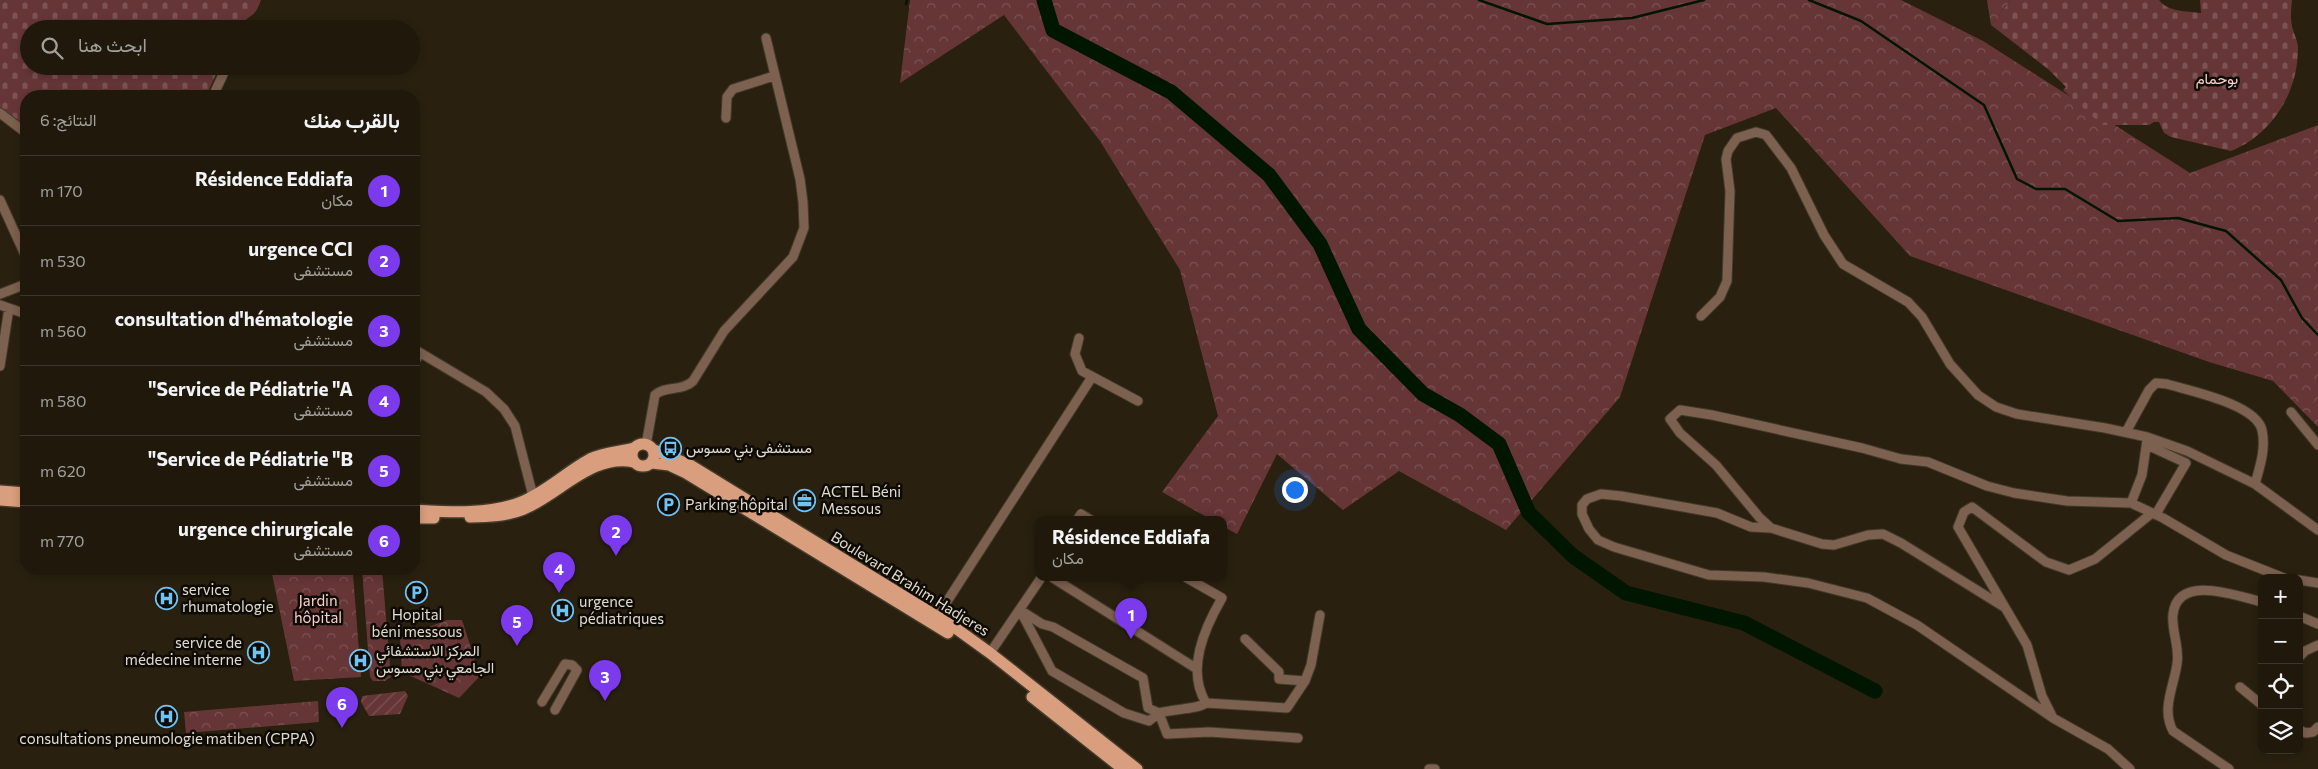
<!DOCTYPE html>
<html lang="ar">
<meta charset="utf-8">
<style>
:root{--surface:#1f180b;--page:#272114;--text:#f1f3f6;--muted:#a1a09d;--line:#3c372c;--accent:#7c3aed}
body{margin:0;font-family:Commissioner,Vazirmatn,sans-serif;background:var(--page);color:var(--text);direction:rtl}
.controls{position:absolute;right:15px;bottom:15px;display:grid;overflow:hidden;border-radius:10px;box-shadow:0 2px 8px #0003}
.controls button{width:45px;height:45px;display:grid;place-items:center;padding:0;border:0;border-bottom:1px solid var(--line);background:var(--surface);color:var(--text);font:25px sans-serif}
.you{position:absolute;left:1294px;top:489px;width:18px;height:18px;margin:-12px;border:4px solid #fff;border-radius:50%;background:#1a73e8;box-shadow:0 0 0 8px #1a73e833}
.badge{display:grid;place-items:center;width:32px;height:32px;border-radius:50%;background:var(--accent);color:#fff;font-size:16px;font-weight:700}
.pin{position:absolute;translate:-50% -41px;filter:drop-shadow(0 1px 2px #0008)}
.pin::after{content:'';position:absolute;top:26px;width:18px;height:15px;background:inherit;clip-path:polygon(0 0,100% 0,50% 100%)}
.popup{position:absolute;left:1035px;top:516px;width:192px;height:65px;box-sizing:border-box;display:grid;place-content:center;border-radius:10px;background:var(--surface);filter:drop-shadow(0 1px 4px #0005);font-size:16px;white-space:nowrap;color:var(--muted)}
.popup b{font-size:19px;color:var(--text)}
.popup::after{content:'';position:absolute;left:50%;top:100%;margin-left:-10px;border:10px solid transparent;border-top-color:var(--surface)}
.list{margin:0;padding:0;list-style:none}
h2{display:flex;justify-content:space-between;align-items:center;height:65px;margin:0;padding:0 20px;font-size:21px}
h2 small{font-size:16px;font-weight:400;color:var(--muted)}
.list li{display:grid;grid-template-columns:32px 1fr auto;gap:15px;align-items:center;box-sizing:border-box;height:70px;padding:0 20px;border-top:1px solid var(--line)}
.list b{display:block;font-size:19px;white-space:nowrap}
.list p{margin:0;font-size:16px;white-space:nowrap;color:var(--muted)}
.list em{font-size:16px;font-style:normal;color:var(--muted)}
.icon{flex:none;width:28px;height:28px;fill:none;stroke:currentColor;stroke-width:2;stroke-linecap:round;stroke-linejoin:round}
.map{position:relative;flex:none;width:2318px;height:769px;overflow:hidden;direction:ltr}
.search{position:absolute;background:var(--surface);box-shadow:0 2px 8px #0003;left:20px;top:20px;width:400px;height:55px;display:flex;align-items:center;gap:12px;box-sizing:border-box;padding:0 18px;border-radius:28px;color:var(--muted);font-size:19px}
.panel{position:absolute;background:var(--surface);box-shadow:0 2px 8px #0003;left:20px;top:90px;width:400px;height:485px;border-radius:20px;direction:rtl}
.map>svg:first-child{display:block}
.forest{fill:url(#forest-crowns)}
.cemetery{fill:url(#cemetery-stones)}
.garden{fill:url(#garden-furrows)}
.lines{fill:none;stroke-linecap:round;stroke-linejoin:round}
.stream{stroke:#001601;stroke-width:2.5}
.river{stroke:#001601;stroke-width:15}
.minor-casing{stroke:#433a2a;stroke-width:11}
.major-casing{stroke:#433a2a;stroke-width:14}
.minor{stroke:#7c6050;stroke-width:9}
.major{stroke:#d89e7e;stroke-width:11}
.labels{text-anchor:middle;stroke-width:5;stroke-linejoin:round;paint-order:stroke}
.park-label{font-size:15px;fill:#fcd0cf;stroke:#0e0a04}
.poi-label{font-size:15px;fill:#e1dbd0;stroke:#0e0a04;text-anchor:start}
.street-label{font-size:15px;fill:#e1dbd0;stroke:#0e0a04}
</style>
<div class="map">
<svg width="2318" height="769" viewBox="0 0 2318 769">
<defs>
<pattern id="forest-crowns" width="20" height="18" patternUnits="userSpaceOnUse" patternTransform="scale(1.25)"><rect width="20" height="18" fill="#663637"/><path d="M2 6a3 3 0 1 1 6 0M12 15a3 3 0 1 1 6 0" fill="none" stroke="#7c5253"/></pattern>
<pattern id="cemetery-stones" width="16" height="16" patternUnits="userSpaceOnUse" patternTransform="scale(1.25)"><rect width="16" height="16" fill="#663637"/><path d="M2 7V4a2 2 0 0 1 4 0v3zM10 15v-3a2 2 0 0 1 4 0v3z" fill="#7c5253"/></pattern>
<pattern id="garden-furrows" width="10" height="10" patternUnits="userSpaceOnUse" patternTransform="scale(1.25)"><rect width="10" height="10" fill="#663637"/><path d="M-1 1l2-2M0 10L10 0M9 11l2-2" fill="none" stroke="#7c5253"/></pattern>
</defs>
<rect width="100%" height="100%" fill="#29200f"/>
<path class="forest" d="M910,0H1901L1983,41L2190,173L2318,125V427L2273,381L2209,362L1910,256L1776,108L1705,135L1620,397L1506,530L1399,471L1343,510L1277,454L1237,534L1224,527V520H1212L1162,492L1218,416L1180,270L1100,141L1004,15L900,83Z
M1987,0H2011L1991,25Z
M271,569L353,574L361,677L294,681Z
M382,569L391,677L385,681H373L370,677L362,570Z
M447,620H462L480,676L459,698L402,672L400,638Z
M318,701L319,722L186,733L184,712Z"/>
<path class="cemetery" d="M0,0H261C255,20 245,15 238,29H29V66H220L206,96H26V129L0,109Z
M2011,0H2159C2168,12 2186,11 2201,13L2200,0H2292C2291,11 2290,20 2293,30C2295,36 2298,42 2298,49C2298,92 2272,135 2231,151L2171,137L2164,133L2159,122H2154L2149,125H2102L2063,90L2066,87L2048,69L1991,25Z"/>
<path class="garden" d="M405,691L408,696L400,714L369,716L361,702L362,696Z"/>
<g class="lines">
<path class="stream" d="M1479,0L1547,24L1632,18L1704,0
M1809,0L1861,21L1984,105L2017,179L2036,189H2065L2118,221L2178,218L2226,231L2281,280L2302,318L2318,335
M906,4L907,0"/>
<path class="river" d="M1044,0L1053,30L1171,92L1269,175L1320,244L1359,329L1423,394L1460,415L1499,444L1529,513L1573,556L1626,593L1744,623L1875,691"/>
<defs>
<path id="minor" d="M245,29L246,25
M213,96L227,66
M0,113L26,133
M726,118L727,97L733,89L774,76
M0,200L26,257
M0,294L26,284
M0,305L26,314
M1701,316L1720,297L1727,281L1730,191L1726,159L1728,151L1737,138L1756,132L1766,135L1791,168L1824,235L1843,264L1908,302L1922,317L1950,364L1978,395L1996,407L2017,414L2105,428L2147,437L2187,451L2255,484L2318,530
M1079,338L1075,354L1082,371L1138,401
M414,349L486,392L504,409L515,426L533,496
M414,363L420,353
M0,366L9,308
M2291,412L2318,445
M2126,432L2149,390L2156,383L2167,384C2190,391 2256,404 2262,430C2266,449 2260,466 2255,484
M646,445L655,395C665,385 682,392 693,381L724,331L793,257L804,228L803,202L800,179L766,38
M2147,445L2186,463L2156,514
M2131,503L2142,475L2147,440
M1077,520L1081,514L1091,520
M1770,528L1751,527L1717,513L1621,496L1601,494L1587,499L1582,505V514L1589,529L1598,540L1614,547L1709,575L1764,577L1808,583L1867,598L1917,625L2053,718
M1053,578L1197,669
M1187,578L1222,598C1204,629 1186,670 1206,703L1287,708L1305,681L1311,665L1320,615
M2299,580L2318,583
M2004,607L1901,543L1883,534L1868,535L1834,545L1822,544L1771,528L1759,517L1716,465L1680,433L1670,419L1680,410L1712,415L1862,448L1901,459L1928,462L1987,486L2014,493L2067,501L2131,503L2163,518L2226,555L2284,578
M1020,610L1052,671L1124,713L1149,721L1159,713L1167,734L1209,732L1298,738
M1020,610L1042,624L1053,627L1143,678L1148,708L1159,713C1172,709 1199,709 1206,703
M2299,616L2318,624
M935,620L1092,377
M1245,639L1279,672V679L1305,681
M990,653L1041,578
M2299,657L2305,651L2318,645
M2240,687L2262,705
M542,702L565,664L572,665L577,670L555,710
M2299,730L2306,733L2313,732L2318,727
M1429,769H1435
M2130,769L2108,749L2053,718L2042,696L2027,645L1958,527L1964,512L1972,507L2046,562L2069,570L2095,559L2152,513
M2229,769L2173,731C2161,709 2174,686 2177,664C2180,647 2171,630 2173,614C2178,573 2237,596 2262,602"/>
<path id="major" d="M632 455a11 11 0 1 1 22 0a11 11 0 1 1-22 0Z
M652,449L690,465L954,627L990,653L1137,769
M652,463L669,465L686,473L948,633
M0,491L26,493
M0,500L26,502
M414,510C448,512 489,515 521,502C546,492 566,472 590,459C604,452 620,452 634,448
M470,517C489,517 506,516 524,509C560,494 592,453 634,462
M414,518H434
M1032,697L1123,769"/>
</defs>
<use href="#minor" class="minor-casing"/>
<use href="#major" class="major-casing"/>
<use href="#minor" class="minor"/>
<use href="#major" class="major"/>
</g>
<defs>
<symbol id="bus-ring" viewBox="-11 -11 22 22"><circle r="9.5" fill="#0e0a04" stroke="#6fc2f4" stroke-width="1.5"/><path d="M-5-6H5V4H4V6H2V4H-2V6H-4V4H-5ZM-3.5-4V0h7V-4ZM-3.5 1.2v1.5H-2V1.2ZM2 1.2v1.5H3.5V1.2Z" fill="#6fc2f4"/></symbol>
<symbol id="office-ring" viewBox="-11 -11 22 22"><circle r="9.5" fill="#0e0a04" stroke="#6fc2f4" stroke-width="1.5"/><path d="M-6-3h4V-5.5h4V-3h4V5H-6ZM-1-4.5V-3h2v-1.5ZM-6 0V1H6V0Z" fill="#6fc2f4"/></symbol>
<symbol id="parking-ring" viewBox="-11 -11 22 22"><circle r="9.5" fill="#0e0a04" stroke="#6fc2f4" stroke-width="1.5"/><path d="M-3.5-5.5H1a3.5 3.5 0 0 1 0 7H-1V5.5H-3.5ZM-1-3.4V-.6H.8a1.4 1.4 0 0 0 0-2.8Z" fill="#6fc2f4"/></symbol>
<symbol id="hospital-ring" viewBox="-11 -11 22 22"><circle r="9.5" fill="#0e0a04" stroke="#6fc2f4" stroke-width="1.5"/><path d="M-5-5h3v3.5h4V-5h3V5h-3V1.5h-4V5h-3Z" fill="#6fc2f4"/></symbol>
</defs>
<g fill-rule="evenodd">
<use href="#bus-ring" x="658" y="436" width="25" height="25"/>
<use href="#office-ring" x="792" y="488" width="25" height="25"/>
<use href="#parking-ring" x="656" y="492" width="25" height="25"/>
<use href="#parking-ring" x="404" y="580" width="25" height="25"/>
<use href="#hospital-ring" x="154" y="586" width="25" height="25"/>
<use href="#hospital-ring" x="550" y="598" width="25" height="25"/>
<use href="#hospital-ring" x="246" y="640" width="25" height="25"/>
<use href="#hospital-ring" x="348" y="648" width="25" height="25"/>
<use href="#hospital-ring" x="154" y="704" width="25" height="25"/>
</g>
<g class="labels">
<g class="park-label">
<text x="2217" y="84">بوحمام</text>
<text x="318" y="606">Jardin<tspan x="318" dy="17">hôpital</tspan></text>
</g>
<g class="poi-label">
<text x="686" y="453">مستشفى بني مسوس</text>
<text x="821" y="497">ACTEL Béni<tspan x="821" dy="17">Messous</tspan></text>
<text x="685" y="510">Parking hôpital</text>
<text x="182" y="595">service<tspan x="182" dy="17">rhumatologie</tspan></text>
<text x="579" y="607">urgence<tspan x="579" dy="17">pédiatriques</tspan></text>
<text x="417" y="620" text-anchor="middle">Hopital<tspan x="417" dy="17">béni messous</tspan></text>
<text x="242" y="648" text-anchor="end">service de<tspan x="242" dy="17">médecine interne</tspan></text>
<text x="376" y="656">المركز الاستشفائي<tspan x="376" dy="17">الجامعي بني مسوس</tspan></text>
<text x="167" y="744" text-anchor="middle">consultations pneumologie matiben (CPPA)</text>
</g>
<g class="street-label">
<text transform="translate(910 584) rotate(32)" y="5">Boulevard Brahim Hadjeres</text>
</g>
</g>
</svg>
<div class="controls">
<button>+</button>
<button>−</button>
<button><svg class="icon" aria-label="locate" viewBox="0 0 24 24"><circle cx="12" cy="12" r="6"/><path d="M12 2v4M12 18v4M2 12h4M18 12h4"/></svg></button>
<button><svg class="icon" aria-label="layers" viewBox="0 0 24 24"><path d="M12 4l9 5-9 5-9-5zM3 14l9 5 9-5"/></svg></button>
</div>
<div class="you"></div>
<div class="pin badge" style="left:1131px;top:639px">1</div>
<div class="popup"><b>Résidence Eddiafa</b>مكان</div>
<div class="pin badge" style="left:616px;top:556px">2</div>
<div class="pin badge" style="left:605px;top:701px">3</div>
<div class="pin badge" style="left:559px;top:593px">4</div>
<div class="pin badge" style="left:517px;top:646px">5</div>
<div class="pin badge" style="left:342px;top:728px">6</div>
<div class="search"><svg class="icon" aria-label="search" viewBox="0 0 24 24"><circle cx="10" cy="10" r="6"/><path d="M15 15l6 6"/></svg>ابحث هنا</div>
<section class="panel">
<h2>بالقرب منك<small>النتائج: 6</small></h2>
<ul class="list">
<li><span class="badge">1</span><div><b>Résidence Eddiafa</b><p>مكان</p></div><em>170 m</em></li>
<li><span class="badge">2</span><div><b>urgence CCI</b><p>مستشفى</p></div><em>530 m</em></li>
<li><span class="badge">3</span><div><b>consultation d'hématologie</b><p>مستشفى</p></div><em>560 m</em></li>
<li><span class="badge">4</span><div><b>Service de Pédiatrie &quot;A&quot;</b><p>مستشفى</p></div><em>580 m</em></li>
<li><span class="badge">5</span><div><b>Service de Pédiatrie &quot;B&quot;</b><p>مستشفى</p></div><em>620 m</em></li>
<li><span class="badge">6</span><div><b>urgence chirurgicale</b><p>مستشفى</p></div><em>770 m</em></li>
</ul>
</section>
</div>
